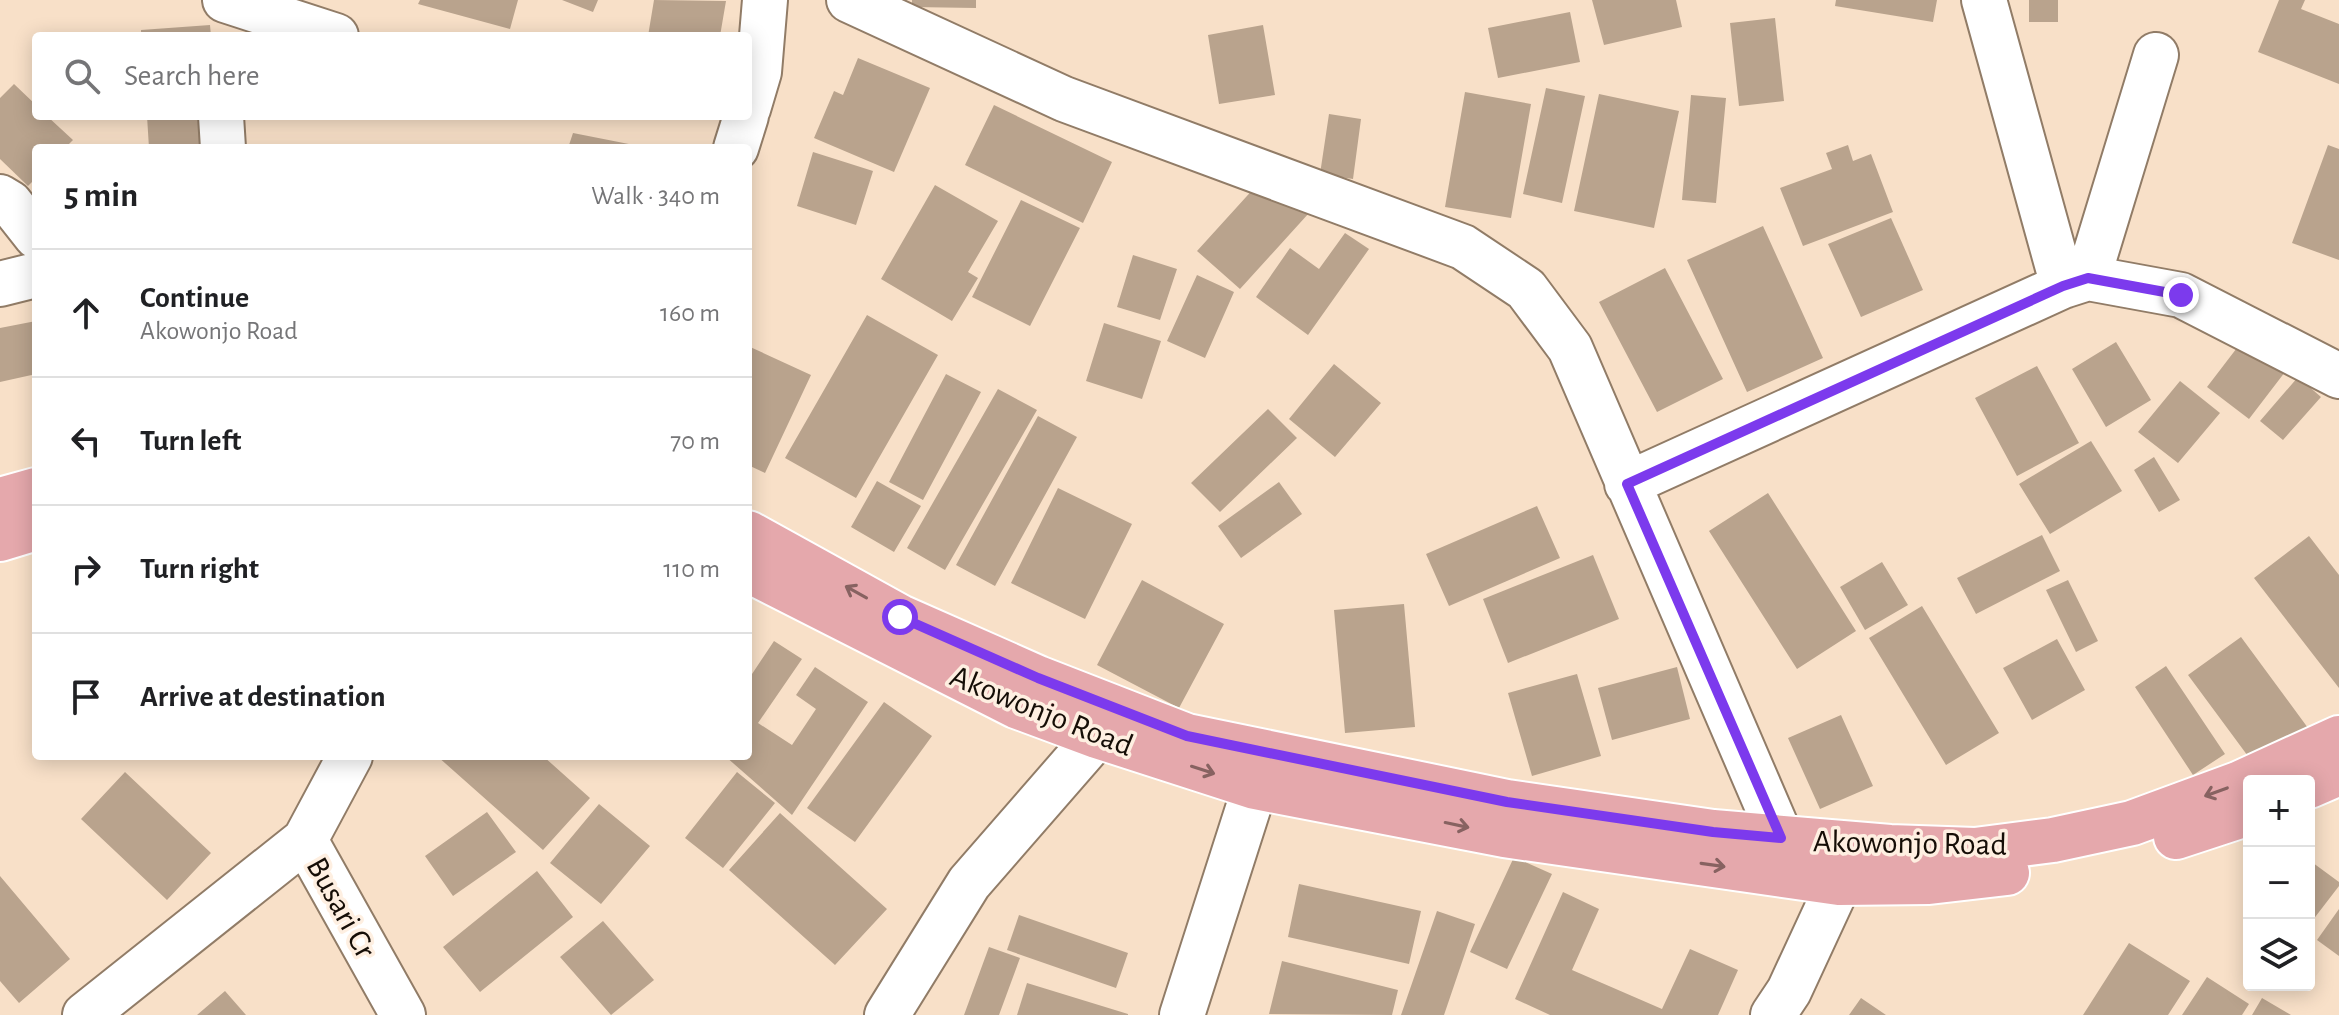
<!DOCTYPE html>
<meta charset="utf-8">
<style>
:root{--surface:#fff;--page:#f6f6f6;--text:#202124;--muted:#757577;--line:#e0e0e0}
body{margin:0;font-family:"Alegreya Sans",sans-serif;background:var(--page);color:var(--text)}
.controls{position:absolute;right:24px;bottom:24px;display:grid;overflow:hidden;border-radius:8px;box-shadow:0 4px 20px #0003}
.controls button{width:72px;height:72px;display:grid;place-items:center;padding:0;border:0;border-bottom:2px solid var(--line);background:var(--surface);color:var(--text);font:40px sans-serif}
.stop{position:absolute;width:24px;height:24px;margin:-18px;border:6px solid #7c3aed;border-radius:50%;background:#fff}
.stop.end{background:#7c3aed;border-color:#fff;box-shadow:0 2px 8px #0008}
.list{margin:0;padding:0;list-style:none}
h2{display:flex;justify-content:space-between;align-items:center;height:104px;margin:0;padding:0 32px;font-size:34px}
h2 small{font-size:26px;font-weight:400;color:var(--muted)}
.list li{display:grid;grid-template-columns:52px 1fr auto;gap:24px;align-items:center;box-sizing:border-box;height:128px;padding:0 32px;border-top:2px solid var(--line)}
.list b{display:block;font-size:30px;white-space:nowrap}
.list p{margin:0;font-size:26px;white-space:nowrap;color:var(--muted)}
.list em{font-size:26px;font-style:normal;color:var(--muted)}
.icon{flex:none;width:44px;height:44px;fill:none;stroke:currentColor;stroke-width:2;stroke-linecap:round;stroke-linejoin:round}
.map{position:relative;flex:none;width:2339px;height:1015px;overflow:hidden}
.search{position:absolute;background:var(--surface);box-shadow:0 4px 20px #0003;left:32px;top:32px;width:720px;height:88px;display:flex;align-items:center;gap:20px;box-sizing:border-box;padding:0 28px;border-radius:8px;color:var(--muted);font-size:30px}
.panel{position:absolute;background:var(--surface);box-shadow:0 4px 20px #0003;left:32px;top:144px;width:720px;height:616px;border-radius:8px}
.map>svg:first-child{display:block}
.building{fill:#b9a38d}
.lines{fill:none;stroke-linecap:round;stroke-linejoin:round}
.minor-casing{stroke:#917c67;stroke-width:48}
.major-casing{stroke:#fff;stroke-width:48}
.minor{stroke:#fff;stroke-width:44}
.major{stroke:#e5a8ac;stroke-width:44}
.oneway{stroke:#876261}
.route{stroke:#7c3aed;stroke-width:10}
.labels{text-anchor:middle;stroke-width:7;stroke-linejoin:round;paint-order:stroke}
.street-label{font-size:32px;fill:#150d06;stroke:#feefe1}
</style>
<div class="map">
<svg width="2339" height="1015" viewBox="0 0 2339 1015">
<rect width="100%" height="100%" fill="#f8e0c8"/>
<path class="building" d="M420,0H518L510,29L418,4Z
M562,0H598L593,12Z
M654,0L726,1L720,36H648Z
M912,0H976V8L912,7Z
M1592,0H1676L1682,27L1604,45Z
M1836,0H1937L1933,22L1835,6Z
M2029,0H2058V22H2029Z
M2279,0H2305L2301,9L2339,24V84L2258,52Z
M1570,12L1580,62L1498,78L1488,28Z
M1775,18L1784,101L1739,106L1730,23Z
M210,25L211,36H141V30Z
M1263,25L1275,95L1219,104L1208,35Z
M858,58L930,88L894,172L814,138L834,91L843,95Z
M14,84L36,105V116H47L73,140L65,148H36V178L28,186L0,159V98Z
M1546,88L1585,96L1562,203L1523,194Z
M1465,92L1531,104L1511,218L1445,207Z
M1599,94L1679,111L1654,228L1574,211Z
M1691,95L1726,98L1716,203L1682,200Z
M994,105L1112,162L1083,223L965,165Z
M1329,114L1361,119L1353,179L1320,174Z
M147,116H216L218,148H149Z
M573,133L644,147V148H568Z
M1848,145L1853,161L1871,154L1893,212L1803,246L1780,188L1832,169L1826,153Z
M2328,145L2339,149V260L2292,243Z
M813,152L873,171L856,225L797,206Z
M1266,175L1309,213L1240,289L1197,251Z
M935,185L998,221L968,272L978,278L952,321L881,279Z
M1021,200L1080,228L1030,326L972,297Z
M1891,218L1923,290L1861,317L1828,244Z
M1763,226L1823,358L1747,392L1687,260Z
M1345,233L1369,249L1308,335L1256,297L1290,248L1319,269Z
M1133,255L1177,269L1160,320L1117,307Z
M1665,268L1723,379L1657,412L1599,302Z
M1197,275L1234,292L1205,358L1167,341Z
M867,315L938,355L856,498L785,458Z
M36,321V374L0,382V328Z
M1104,323L1161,341L1142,399L1086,381Z
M2243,340L2285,372L2249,419L2207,387Z
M2116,342L2151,400L2106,427L2072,369Z
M748,346L811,375L765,473L748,465Z
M1334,364L1381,403L1335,457L1289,419Z
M2037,366L2079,443L2017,476L1975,398Z
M946,374L981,392L923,500L889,482Z
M2298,377L2321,397L2283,440L2260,421Z
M2180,381L2220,413L2178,463L2138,432Z
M998,389L1037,410L945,570L907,548Z
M1268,409L1297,438L1220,512L1191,483Z
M1038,416L1077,437L995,586L956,565Z
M2091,441L2122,491L2050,534L2019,484Z
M2154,457L2180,500L2159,512L2134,470Z
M877,481L921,506L894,552L851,527Z
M1279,482L1302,514L1241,558L1218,526Z
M1058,488L1132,524L1085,619L1011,583Z
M1768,493L1856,631L1797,669L1709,531Z
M1537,506L1560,558L1449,606L1426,554Z
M2042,535L2060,571L1976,614L1957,578Z
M2309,536L2339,575V688L2254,578Z
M1593,555L1619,619L1508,663L1483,599Z
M1882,562L1908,605L1865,630L1840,587Z
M1142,580L1224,624L1179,708L1097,665Z
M2068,580L2098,641L2076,652L2046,590Z
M1404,604L1415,727L1345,733L1334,610Z
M1922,606L1999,733L1946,765L1869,638Z
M2241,637L2308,728L2256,767L2188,675Z
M2057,639L2085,690L2032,720L2003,668Z
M774,641L802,659L758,723L792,745L816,709L796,695L815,667L868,702L792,815L725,756H748V680Z
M2166,666L2225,754L2193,775L2135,687Z
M1677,667L1690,719L1612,740L1598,688Z
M1577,674L1601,756L1532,776L1508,693Z
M884,702L932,736L855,842L807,808Z
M1841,715L1873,786L1820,809L1788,738Z
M437,756H543L590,798L543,850Z
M125,772L211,853L167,900L81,819Z
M737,772L775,803L723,868L685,838Z
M599,804L650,846L601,904L550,863Z
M487,812L516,852L453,896L425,856Z
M780,813L887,909L835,965L729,870Z
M1514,857L1552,874L1507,969L1470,952Z
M2309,860L2339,882V886L2309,925Z
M537,871L573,917L480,992L443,947Z
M0,876L70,959L19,1003L0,981Z
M1299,884L1421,911L1409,964L1288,937Z
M1563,892L1599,909L1572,970L1662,1009L1690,949L1738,970L1718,1015H1550L1515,999Z
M2339,909V956L2317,940Z
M1437,911L1475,924L1444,1015H1401Z
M1019,915L1128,953L1116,988L1007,950Z
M603,921L654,980L611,1015L560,957Z
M2129,943L2190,981L2168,1015H2083Z
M989,947L1020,958L999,1015H964Z
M1282,961L1398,990L1392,1015L1269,1014Z
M2207,977L2249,1004L2242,1015H2182Z
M1027,983L1128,1014V1015H1017Z
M225,991L246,1015H197Z
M1861,998L1886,1015H1849Z
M2262,998L2291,1015H2252Z"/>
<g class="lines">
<defs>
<path id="minor" d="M225,0L336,36
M849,0L1064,99L1463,247L1526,289L1570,348L1781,838
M1984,0L2063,286
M748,109L759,72L765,0
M221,116L223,148
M736,148L746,116
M0,197L10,203L36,236
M2088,278L2156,55
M0,284L36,275
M1627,484L2063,286L2088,278L2181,295L2339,376
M350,756L305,840L403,1015
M85,1015L305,840
M887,1015L969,883L1097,736
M1182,1015L1255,787
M1773,1015L1789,991L1839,883"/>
<path id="major" d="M0,500L36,490
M748,533L900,617L1038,678L1187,736L1507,802L1713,832L1890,847L1975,850L2053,840L2132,823L2238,784L2339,738
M0,539L36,528
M748,570L1016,706L1097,736L1255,787L1504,835L1839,883L1929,882L2007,873
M2309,786L2339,773
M2176,837L2249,813"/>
</defs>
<use href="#minor" class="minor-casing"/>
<use href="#major" class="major-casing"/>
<use href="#minor" class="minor"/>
<use href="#major" class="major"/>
</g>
<defs><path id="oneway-shaft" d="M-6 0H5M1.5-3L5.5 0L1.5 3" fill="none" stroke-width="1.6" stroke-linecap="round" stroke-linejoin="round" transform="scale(2)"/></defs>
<g class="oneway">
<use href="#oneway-shaft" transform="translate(856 592) rotate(-151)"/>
<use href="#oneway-shaft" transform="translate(1203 770) rotate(18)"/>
<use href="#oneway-shaft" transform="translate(2216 792) rotate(160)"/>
<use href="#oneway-shaft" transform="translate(1457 825) rotate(12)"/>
<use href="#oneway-shaft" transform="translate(1713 865) rotate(8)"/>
</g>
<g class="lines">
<path class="route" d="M900,617L1038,678L1187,736L1507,802L1713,832L1781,838L1627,484L2063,286L2088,278L2181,295"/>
</g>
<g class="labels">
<g class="street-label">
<text transform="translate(1042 710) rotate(22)" y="11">Akowonjo Road</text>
<text transform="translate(1910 842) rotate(1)" y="11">Akowonjo Road</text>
<text transform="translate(342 907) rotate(61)" y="11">Busari Cr</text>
</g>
</g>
</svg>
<div class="controls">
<button>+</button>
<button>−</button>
<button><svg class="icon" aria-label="layers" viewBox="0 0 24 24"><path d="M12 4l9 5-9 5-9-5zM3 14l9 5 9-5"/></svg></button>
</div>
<div class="stop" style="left:900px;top:617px"></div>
<div class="stop end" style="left:2181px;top:295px"></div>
<div class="search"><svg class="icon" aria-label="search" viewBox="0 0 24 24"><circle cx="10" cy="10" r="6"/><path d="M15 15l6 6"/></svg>Search here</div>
<section class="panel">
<h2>5 min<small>Walk · 340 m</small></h2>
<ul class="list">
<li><svg class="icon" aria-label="ahead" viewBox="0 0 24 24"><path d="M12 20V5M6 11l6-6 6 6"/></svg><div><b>Continue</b><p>Akowonjo Road</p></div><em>160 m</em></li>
<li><svg class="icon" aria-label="left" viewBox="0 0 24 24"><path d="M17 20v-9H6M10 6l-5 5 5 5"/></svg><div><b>Turn left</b></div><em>70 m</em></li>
<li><svg class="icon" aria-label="right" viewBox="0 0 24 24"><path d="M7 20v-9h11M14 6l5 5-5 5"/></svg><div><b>Turn right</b></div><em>110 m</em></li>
<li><svg class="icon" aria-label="arrive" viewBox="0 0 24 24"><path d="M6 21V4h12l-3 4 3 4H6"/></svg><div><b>Arrive at destination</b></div></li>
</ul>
</section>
</div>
